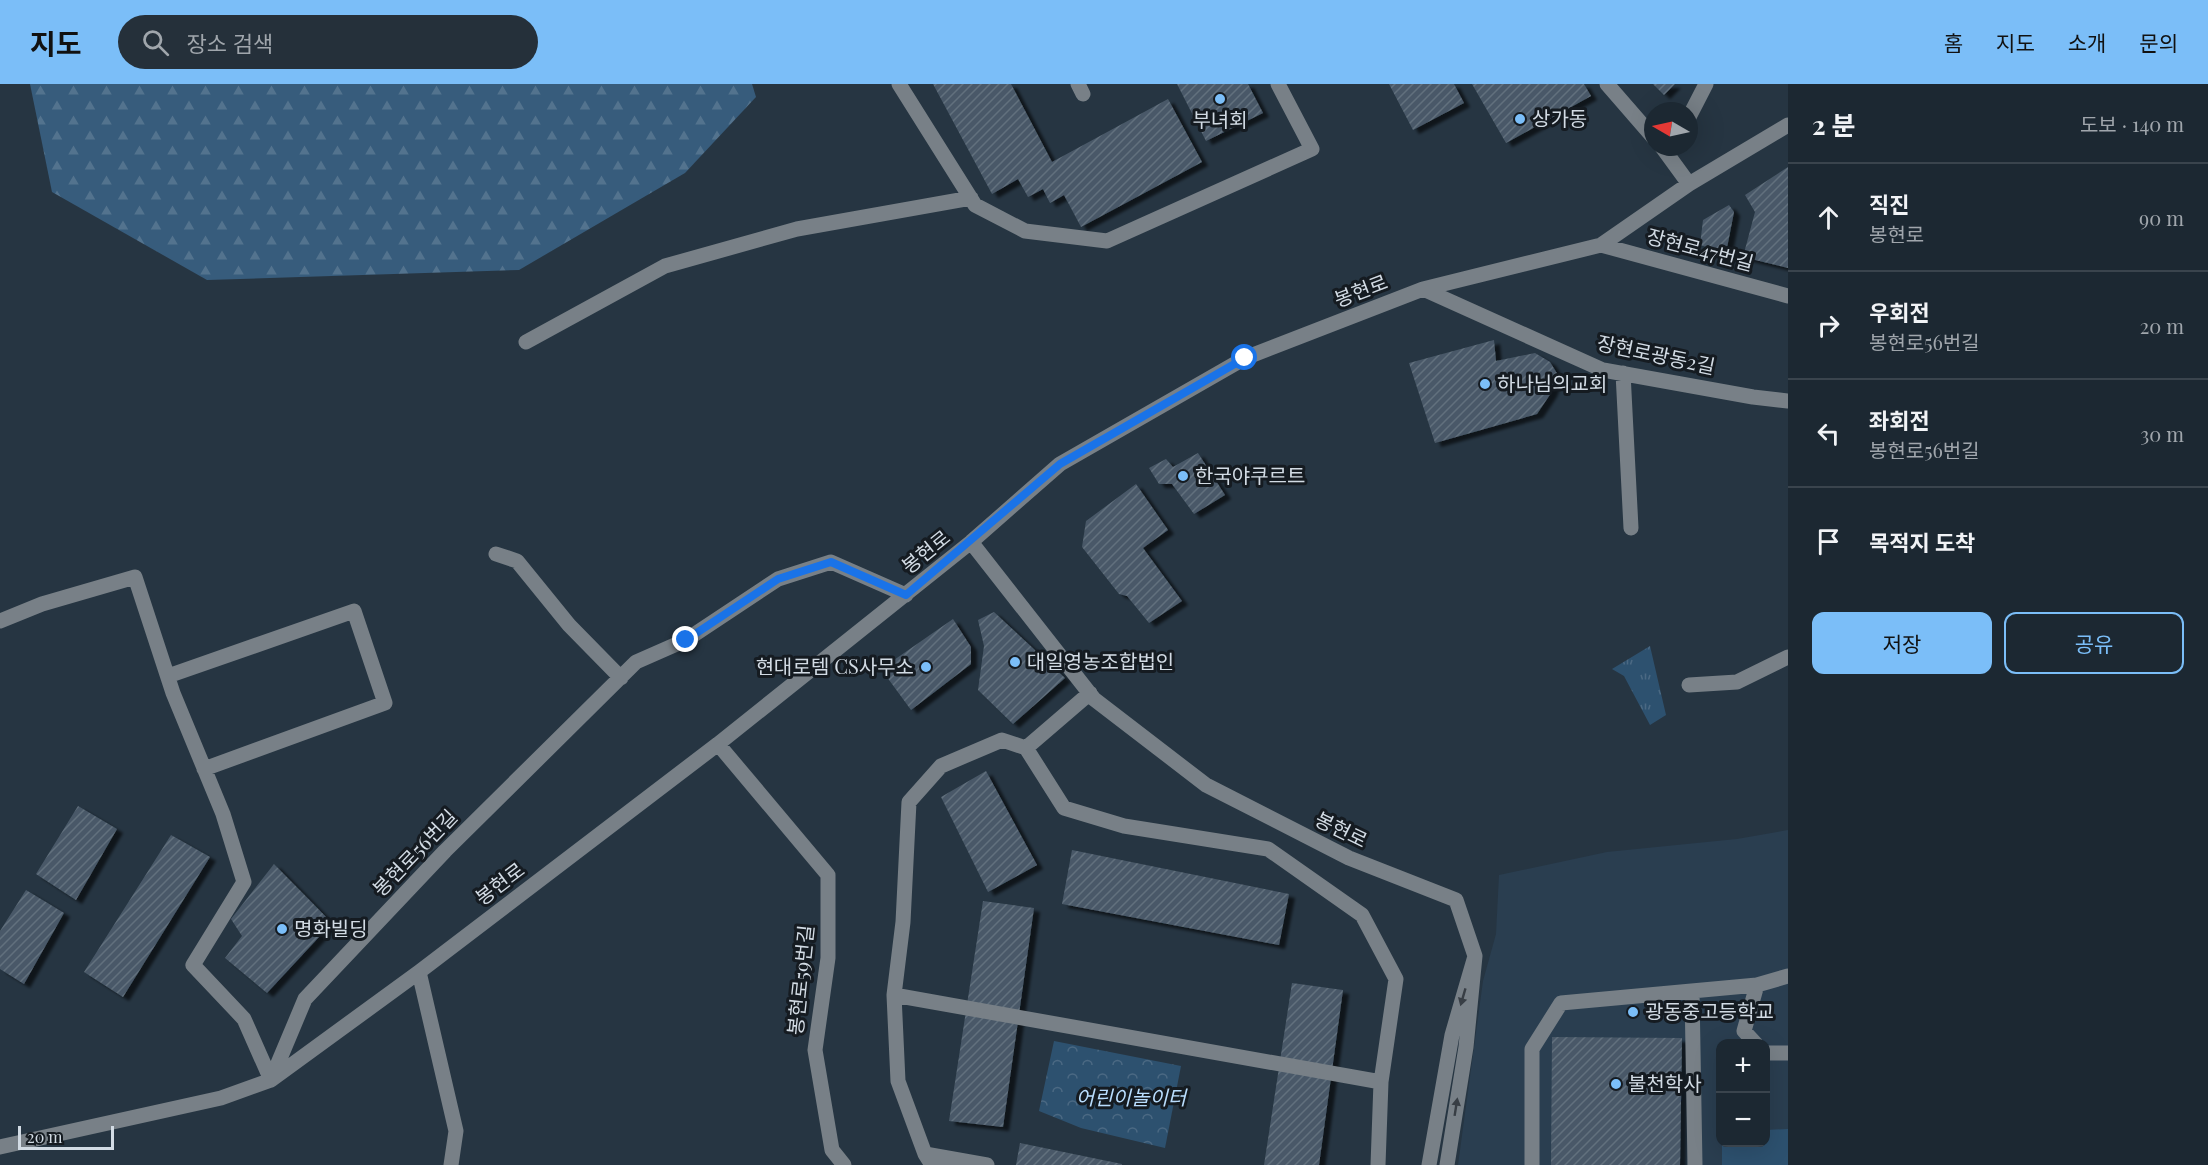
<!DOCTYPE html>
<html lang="ko">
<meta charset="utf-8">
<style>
:root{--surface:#1c2832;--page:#25303a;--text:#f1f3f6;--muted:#a0a6ac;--line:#3a444d;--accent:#7bbef8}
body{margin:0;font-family:"Playfair Display","Noto Sans KR",serif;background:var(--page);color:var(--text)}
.controls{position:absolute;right:18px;bottom:18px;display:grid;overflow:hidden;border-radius:12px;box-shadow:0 6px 24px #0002}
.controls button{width:54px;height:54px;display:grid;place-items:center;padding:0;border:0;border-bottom:2px solid var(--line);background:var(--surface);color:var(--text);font:30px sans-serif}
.compass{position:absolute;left:1644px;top:18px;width:54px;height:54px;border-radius:50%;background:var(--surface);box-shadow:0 6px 24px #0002;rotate:279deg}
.scale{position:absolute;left:18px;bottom:15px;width:96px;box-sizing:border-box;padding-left:6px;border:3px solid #d2dbe4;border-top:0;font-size:16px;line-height:21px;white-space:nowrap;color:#d2dbe4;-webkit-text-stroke:4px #151b21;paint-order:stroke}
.stop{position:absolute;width:18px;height:18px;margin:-14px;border:4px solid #1a73e8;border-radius:50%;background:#fff}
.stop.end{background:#1a73e8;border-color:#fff;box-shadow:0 2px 6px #0008}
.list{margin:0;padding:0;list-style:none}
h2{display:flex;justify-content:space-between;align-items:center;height:78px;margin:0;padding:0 24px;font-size:26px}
h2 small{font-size:20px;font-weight:400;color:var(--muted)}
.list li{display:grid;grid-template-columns:39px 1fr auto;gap:18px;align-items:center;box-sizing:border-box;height:108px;padding:0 24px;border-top:2px solid var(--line)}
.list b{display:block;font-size:22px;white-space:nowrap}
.list p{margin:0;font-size:20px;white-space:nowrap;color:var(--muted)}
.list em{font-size:20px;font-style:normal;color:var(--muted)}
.actions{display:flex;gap:12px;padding:18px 24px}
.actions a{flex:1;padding:14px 0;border:2px solid var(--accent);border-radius:12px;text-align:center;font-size:21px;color:var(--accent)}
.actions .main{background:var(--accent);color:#111}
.icon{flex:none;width:33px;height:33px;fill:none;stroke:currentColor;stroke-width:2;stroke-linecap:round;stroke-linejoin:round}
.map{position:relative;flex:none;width:1788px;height:1081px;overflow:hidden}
header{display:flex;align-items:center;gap:36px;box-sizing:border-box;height:84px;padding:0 30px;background:var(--accent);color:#111}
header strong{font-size:28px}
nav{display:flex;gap:33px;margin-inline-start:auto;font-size:21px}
.search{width:420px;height:54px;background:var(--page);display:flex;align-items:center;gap:15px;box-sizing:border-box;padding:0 21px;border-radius:33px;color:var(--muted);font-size:22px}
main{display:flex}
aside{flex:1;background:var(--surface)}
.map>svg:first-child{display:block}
.built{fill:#2a3e50;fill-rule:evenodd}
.grass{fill:url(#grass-tufts)}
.forest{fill:url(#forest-firs)}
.park{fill:url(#park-crowns)}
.pitch{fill:#2d516f}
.building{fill:url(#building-hatch);filter:url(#shadow)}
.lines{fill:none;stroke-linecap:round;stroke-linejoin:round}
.minor{stroke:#788087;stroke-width:15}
.oneway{fill:#383e45}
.route{stroke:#1a73e8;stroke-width:8}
.poi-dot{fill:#7bbef8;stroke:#151b21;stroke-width:2}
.labels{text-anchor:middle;stroke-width:6;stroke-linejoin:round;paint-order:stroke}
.poi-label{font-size:20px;fill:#d2dbe4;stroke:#151b21;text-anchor:start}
.street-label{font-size:20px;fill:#d2dbe4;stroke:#151b21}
.park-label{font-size:20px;font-style:italic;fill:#b9ddfd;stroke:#151b21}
</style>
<header>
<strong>지도</strong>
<div class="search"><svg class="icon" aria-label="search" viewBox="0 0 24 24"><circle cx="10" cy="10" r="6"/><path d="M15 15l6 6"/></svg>장소 검색</div>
<nav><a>홈</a><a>지도</a><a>소개</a><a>문의</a></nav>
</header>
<main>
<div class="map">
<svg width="1788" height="1081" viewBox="0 0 1788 1081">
<defs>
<pattern id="grass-tufts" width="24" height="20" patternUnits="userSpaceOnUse" patternTransform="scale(1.5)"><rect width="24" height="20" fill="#2d516f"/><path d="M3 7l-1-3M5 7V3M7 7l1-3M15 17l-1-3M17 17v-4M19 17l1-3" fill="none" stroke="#4b6983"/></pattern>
<pattern id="forest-firs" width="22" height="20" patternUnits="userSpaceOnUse" patternTransform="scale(1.5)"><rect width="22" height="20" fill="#375c7c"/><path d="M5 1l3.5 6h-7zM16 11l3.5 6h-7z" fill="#53738e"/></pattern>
<pattern id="park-crowns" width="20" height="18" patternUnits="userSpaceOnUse" patternTransform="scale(1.5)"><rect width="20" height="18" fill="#2d516f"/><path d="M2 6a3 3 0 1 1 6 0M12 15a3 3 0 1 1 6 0" fill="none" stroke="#4b6983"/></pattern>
<pattern id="building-hatch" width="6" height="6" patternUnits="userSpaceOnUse" patternTransform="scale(1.5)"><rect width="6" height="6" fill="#495968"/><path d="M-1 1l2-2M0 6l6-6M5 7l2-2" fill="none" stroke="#62707d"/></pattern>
<filter id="shadow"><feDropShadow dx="6" dy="4" stdDeviation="1.5" flood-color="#0009"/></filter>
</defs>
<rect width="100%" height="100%" fill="#263542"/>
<path class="built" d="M1788,746V1081H1458L1483,897L1496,850L1499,791L1607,768L1737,755ZM1720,960H1766V1058H1720Z"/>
<path class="grass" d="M1650,562L1666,631L1650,641L1624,592L1612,585Z"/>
<path class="forest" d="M30,0H752L756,13L685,89L519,186L207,196L52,108Z"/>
<path class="park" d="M1054,957L1181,982L1165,1064L1081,1044L1039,1027Z"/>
<path class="pitch" d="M1788,1045V1081H1722V1059L1766,1058V1046Z"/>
<path class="building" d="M933,0H1011L1052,78L1168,15L1202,78L1081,143L1064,111L1050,119L1043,105L1028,113L1018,95L992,110Z
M1177,0H1248L1263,29L1206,57Z
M1389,0H1454L1464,19L1413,46Z
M1472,0H1584L1591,12L1506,59Z
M1653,0H1675L1664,11Z
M1788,83V184L1743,173L1755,128L1745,111Z
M1729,121L1734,128L1726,169L1700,161L1703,136Z
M1494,256L1496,277L1535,269L1550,278L1558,291L1551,309L1537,330L1435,359L1409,279Z
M1198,369L1225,411L1194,430L1172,400H1159L1149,384L1166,375L1173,383Z
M1136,400L1168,446L1143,464L1182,517L1149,539L1127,512L1119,510L1082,463L1086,437Z
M994,528L1065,594L1013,640L978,606L984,562L978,536Z
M953,535L971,563V580L911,626L881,585Z
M986,687L1037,781L988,808L941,713Z
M78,722L117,745L76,816L36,790Z
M171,751L210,773L123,913L84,888Z
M1072,766L1289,810L1279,861L1062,820Z
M274,780L332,839L267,909L225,874L242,852L231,835Z
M26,806L64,829L24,900L0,885V847Z
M983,817L1034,824L1003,1043L949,1037Z
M1292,899L1343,906L1319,1081H1264Z
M1552,953L1682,954L1680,1081H1551Z
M1020,1059L1122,1080V1081H1016Z"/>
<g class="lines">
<path class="minor" d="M899,0L975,121L1025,147L1107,157L1312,65L1278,0
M1078,0L1083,10
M1607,0L1653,53
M1689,33L1706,0
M1662,63L1689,100
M1601,161L1788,212
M1423,205L1603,286L1753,313L1788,317
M526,258L665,182L797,145L971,114
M1623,289L1631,444
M971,458L1094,615L1206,701L1349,774L1456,816L1475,872
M496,470L517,477L569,541L621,594
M0,537L42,520L135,493L173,609L223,730L244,798L193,881L244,935L271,996
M168,592L354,527L385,619L204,685
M1689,601L1737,598L1788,573
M718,660L828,791V874L815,966L832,1066L844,1081
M1026,664L1090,609
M419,888L456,1047L451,1081
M1692,908L1695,1081
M894,911L1381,998
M1756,960L1744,947L1757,901L1788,892
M1766,969H1788
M271,996L305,915L445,767L636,578L686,556L778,495L831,478L906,511
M0,1063L221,1014L271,996L419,888L718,660L971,458L1060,380L1245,274L1423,205L1601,161L1689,100L1788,41
M925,1070L987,1081
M932,1081L925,1070L898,997L894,911L903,838L909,718L941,682L1002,656L1026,664L1064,724L1124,742L1268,765L1362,831L1396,895L1381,998L1378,1081
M1429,1081L1452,951L1475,872L1466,963L1447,1081
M1532,1081V965L1561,919L1757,901"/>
</g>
<defs><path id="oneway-solid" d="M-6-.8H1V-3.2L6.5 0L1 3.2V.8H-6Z" transform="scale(1.5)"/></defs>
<g class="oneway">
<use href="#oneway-solid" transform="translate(1463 913) rotate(106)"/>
<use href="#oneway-solid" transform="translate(1456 1023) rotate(-81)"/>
</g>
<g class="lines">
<path class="route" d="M686,556L778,495L831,478L906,511L1060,380L1245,274"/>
</g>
<g class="poi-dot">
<circle cx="1220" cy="15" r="6"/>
<circle cx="1520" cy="35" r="6"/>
<circle cx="1485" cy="300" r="6"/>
<circle cx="1183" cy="392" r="6"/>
<circle cx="1015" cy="578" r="6"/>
<circle cx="926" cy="583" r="6"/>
<circle cx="282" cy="845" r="6"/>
<circle cx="1633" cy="928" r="6"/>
<circle cx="1616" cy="1000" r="6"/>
</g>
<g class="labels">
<g class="poi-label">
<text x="1532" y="42">상가동</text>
<text x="1220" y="43" text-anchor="middle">부녀회</text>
<text x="1497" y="307">하나님의교회</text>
<text x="1195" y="399">한국야쿠르트</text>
<text x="1027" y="585">대일영농조합법인</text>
<text x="914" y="590" text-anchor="end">현대로템 CS사무소</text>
<text x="294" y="852">명화빌딩</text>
<text x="1645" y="935">광동중고등학교</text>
<text x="1628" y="1007">불천학사</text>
</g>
<g class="street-label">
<text transform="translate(1700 166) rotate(15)" y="7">장현로47번길</text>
<text transform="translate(1361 207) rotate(-21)" y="7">봉현로</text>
<text transform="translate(1656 271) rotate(12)" y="7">장현로광동2길</text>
<text transform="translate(926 468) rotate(-39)" y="7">봉현로</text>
<text transform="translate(1341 746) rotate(26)" y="7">봉현로</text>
<text transform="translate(415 769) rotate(-46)" y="7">봉현로56번길</text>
<text transform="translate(500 800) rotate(-37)" y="7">봉현로</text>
<text transform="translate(801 896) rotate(-84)" y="7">봉현로59번길</text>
</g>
<g class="park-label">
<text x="1131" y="1021">어린이놀이터</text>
</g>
</g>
</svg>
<div class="controls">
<button>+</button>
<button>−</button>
</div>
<svg class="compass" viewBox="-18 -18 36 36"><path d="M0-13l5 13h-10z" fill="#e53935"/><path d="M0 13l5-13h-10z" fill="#a0a6ac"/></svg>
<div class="scale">20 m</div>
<div class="stop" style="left:1245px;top:274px"></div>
<div class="stop end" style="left:686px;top:556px"></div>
</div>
<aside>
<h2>2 분<small>도보 · 140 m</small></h2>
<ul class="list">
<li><svg class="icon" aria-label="ahead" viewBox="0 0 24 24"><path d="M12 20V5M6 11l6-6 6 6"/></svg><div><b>직진</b><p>봉현로</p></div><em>90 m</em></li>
<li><svg class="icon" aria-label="right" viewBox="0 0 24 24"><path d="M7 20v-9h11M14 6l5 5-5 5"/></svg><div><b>우회전</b><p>봉현로56번길</p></div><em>20 m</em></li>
<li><svg class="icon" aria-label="left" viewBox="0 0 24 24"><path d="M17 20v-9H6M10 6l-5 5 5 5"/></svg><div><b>좌회전</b><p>봉현로56번길</p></div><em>30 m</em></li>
<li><svg class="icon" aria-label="arrive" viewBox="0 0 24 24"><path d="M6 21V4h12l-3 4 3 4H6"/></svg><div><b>목적지 도착</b></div></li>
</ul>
<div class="actions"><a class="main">저장</a><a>공유</a></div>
</aside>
</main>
